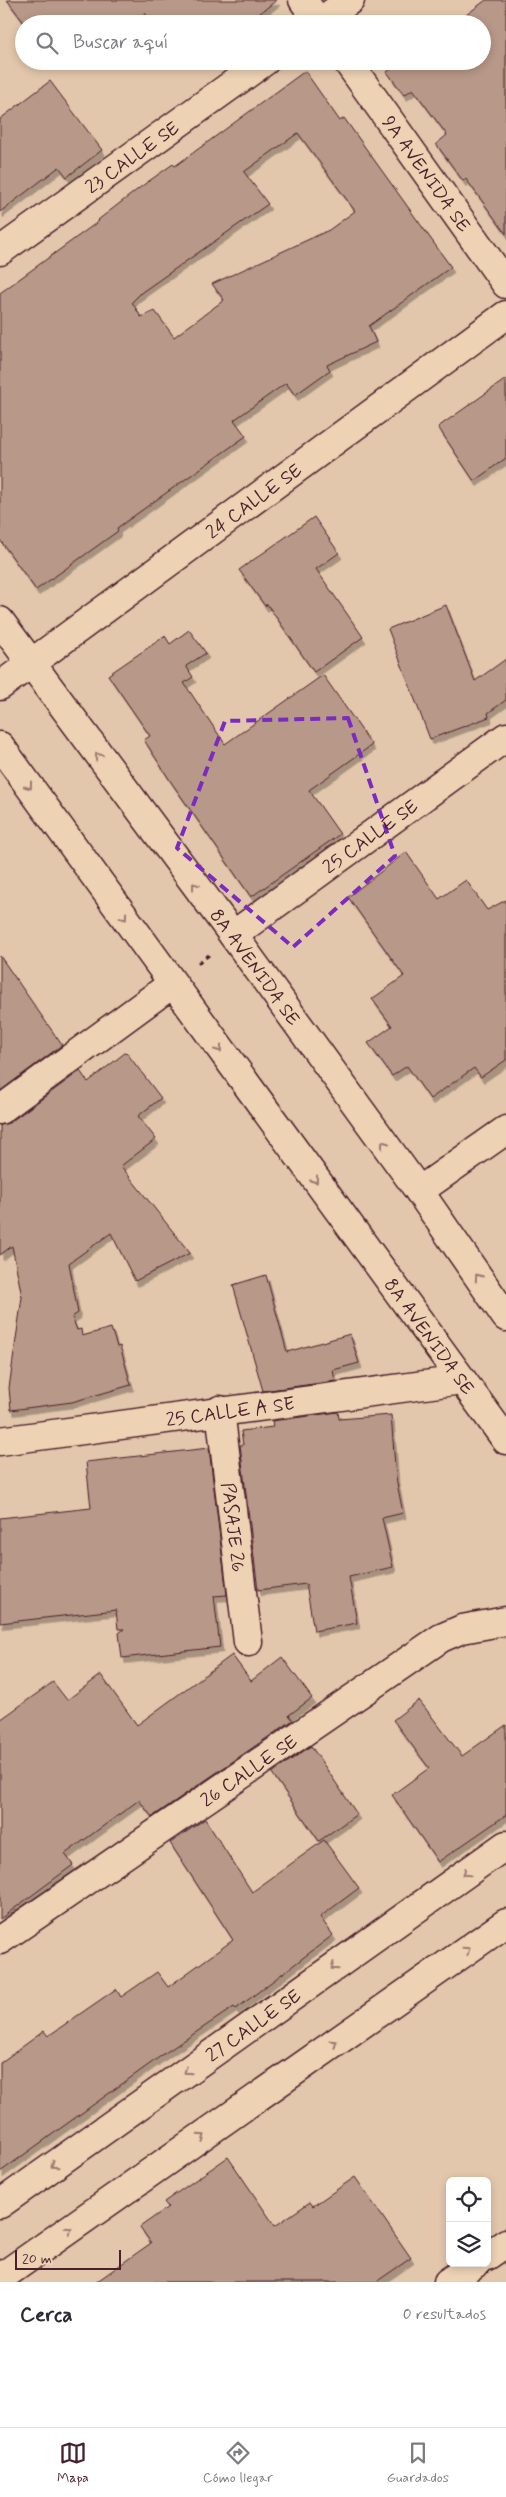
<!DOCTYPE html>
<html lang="es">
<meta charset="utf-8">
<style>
:root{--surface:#fff;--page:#f7f7f7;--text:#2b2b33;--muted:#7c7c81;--line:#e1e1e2;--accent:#4a1f2b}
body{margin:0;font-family:Mynerve,sans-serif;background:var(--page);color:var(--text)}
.controls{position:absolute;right:15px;bottom:15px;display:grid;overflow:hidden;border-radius:8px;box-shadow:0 2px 8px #0003}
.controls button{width:45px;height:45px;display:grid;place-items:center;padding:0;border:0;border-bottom:1px solid var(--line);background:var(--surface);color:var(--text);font:25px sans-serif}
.scale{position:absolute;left:15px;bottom:12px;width:106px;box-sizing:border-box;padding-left:5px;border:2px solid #4a1f2b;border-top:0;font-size:14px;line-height:18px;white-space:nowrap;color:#4a1f2b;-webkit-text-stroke:4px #edd2b4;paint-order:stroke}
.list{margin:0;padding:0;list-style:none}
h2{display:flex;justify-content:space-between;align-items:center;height:65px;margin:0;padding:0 20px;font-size:21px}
h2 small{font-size:16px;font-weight:400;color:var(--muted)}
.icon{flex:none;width:28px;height:28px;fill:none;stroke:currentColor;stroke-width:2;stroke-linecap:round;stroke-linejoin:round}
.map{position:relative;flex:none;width:506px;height:2282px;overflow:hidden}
.search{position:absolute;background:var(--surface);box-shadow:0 2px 8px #0003;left:15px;right:15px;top:15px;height:55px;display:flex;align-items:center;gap:12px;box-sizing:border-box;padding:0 18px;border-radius:28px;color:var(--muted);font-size:19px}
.sheet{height:145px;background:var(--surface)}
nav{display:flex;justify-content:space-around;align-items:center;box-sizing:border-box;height:70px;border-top:1px solid var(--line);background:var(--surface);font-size:14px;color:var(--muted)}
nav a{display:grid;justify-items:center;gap:2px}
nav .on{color:var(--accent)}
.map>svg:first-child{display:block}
.building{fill:#b89888;stroke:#4a1f2b;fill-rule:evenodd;filter:url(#shadow)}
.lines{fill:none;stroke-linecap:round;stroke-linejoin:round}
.minor-casing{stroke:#4a1f2b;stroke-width:31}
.major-casing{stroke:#4a1f2b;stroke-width:31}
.path{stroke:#4a1f2b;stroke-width:3;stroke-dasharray:5 4;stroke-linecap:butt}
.minor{stroke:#edd2b4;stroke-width:28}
.major{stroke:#edd2b4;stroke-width:28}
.oneway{stroke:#9c7870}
.marked{fill:none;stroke:#7b2cbf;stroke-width:4;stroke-dasharray:10 6;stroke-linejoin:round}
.labels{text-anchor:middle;stroke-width:4;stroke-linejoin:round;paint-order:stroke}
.street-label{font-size:19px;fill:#4a1f2b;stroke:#edd2b4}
</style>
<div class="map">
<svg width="506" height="2282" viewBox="0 0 506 2282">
<defs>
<filter id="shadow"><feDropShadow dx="3" dy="5.5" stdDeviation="0" flood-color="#0004"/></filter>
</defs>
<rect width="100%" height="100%" fill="#e3c7ac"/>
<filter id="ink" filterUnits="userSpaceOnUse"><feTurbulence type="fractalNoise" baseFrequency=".02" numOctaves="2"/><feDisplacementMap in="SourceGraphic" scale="10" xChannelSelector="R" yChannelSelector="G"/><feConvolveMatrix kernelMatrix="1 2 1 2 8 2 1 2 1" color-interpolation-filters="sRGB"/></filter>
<g filter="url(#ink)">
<path class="building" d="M7,0H277L246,24H153L145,13L130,24H25Z
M486,0H506V234L466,179L463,181L436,144L447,135L413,89L404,95L387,72L402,61H482V24H454Z
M305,71L340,121L344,118L451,267L369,326L376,342L327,365L330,370L295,395L286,383L234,420L246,436L117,528L118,531L36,590L0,540V293L99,221L98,220L142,186L173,164L175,166ZM298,133L355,211L329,230L212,284L224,300L174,337L155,311L141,317L132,302L142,292L268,204L244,172Z
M50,81L102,150L67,177L59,167L0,212V119Z
M506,379V458L474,481L438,427Z
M314,517L339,553L316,569L363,637L314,672L267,604L265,606L239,570Z
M446,605L475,681L506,659V700L488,713L489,717L430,739L388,629Z
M189,630L206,653L186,666L193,677L184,683L225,744L323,675L372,745L309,790L340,834L251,897L171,782L144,740L150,736L108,675L165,636L170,644Z
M406,852L439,899L466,880L487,910L506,900V1060L481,1077L474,1068L430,1099L407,1066L392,1076L368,1043L392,1026L372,999L404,976L348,897Z
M0,956L62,1045L0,1091Z
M126,1052L161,1098L138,1116L156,1139L121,1166L190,1253L135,1281L111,1233L69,1263L78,1313L72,1317L77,1330L81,1329L82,1336L111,1328L117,1347L120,1346L131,1385L72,1402L11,1410L9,1388L22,1297L12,1246L0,1255V1125L9,1123L80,1071L88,1082Z
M266,1275L287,1352L350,1334L359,1363L333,1370L335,1381L263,1391L233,1285Z
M338,1412L339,1419L391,1415L396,1478L403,1513L382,1518L393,1567L349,1577L357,1623L314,1631L306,1584L258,1590L240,1445H243L241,1431L273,1427L272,1421Z
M209,1448L227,1595L214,1596L220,1647L122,1658L119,1633L124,1629H118L116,1610L0,1623V1518L91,1508L86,1462Z
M232,1655L251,1681L282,1657L312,1698L289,1715L293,1720L152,1817L139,1800L65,1854L73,1865L0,1919V1720L53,1682L67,1700L101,1675L137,1725Z
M419,1700L462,1756L506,1725V1815L438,1862L392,1795L429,1768L393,1720Z
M311,1746L357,1814L319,1841L272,1773Z
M205,1819L252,1892L324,1840L359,1888L320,1917L333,1935L236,2009L234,2007L165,2053L0,2172V2063L44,2031L48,2036L116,1989L121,1997L157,1972L168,1987L233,1940L170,1843Z
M228,2157L275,2226L310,2202L313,2206L355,2177L411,2258L376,2282H96L151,2243L140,2227L168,2207L164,2202Z"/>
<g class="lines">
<defs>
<g id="minor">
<path d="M303,0L320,24"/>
<path d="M317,24L350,0"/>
<path id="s1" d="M347,61L506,284"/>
<path id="s2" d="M0,251L265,61"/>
<path id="s3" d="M0,621L233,935L419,1191L506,1317"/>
<path id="s4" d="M0,686L506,315"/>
<path id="s5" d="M0,746L506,1440"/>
<path id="s6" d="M233,935L506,737"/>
<path d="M0,1110L172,984"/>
<path d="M419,1191L506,1130"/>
<path id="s7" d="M220,1410L248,1642"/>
<path id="s8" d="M0,1441L462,1380"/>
<path id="s9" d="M0,1940L441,1638L462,1629L506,1621"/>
<path d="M487,2256L506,2243"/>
<path d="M448,2282L476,2263"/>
</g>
<g id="major">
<path id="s10" d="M0,2204L506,1845"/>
<path d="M0,2278L506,1923"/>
</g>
</defs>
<use href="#minor" class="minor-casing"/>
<use href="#major" class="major-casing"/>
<path class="path" d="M198,963L209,955"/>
<use href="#minor" class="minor"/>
<use href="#major" class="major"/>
</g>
<defs><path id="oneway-chevron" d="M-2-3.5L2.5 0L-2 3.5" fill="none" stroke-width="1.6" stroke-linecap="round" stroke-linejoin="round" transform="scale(1.25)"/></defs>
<g class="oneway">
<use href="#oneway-chevron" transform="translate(98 756) rotate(-127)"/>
<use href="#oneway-chevron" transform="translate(29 786) rotate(54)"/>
<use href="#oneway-chevron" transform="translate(195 886) rotate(-127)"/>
<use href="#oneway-chevron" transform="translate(124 917) rotate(54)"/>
<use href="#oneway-chevron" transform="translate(219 1049) rotate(54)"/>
<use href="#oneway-chevron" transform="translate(384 1144) rotate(-126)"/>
<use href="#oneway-chevron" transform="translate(315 1180) rotate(54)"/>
<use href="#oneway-chevron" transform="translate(478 1277) rotate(-125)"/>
<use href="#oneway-chevron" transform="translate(466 1873) rotate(145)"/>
<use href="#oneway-chevron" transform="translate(467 1950) rotate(-35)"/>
<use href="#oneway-chevron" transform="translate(334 1967) rotate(145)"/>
<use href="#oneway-chevron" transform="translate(334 2043) rotate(-35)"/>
<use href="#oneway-chevron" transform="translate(187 2071) rotate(145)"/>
<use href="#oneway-chevron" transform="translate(202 2137) rotate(-35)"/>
<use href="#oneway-chevron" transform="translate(54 2165) rotate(145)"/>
<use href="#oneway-chevron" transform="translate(69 2230) rotate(-35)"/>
</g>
</g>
<path class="marked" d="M348,718L395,856L293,947L177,848L225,721Z"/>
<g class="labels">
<g class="street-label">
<text dy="7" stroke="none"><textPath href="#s2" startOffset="162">23 CALLE SE</textPath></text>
<text dy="7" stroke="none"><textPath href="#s1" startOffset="138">9A AVENIDA SE</textPath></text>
<text dy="7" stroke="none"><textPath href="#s4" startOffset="314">24 CALLE SE</textPath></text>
<text dy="7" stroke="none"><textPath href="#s6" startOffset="169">25 CALLE SE</textPath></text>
<text dy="7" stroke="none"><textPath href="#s3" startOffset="430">8A AVENIDA SE</textPath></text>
<text dy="7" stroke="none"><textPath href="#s5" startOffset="730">8A AVENIDA SE</textPath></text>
<text dy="7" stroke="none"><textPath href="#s8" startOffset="232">25 CALLE A SE</textPath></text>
<text dy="7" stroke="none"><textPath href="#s7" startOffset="118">PASAJE 26</textPath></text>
<text dy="7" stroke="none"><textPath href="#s9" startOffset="301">26 CALLE SE</textPath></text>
<text dy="7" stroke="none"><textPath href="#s10" startOffset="310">27 CALLE SE</textPath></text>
</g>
</g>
</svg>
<div class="controls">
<button><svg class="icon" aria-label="locate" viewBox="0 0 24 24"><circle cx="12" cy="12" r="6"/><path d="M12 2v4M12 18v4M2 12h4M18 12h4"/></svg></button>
<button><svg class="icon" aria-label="layers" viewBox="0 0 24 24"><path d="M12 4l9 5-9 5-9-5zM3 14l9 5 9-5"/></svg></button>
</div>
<div class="scale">20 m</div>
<div class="search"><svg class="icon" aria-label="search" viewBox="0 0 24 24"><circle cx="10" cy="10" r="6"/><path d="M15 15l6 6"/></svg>Buscar aquí</div>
</div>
<section class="sheet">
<h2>Cerca<small>0 resultados</small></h2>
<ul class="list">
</ul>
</section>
<nav>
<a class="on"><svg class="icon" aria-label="map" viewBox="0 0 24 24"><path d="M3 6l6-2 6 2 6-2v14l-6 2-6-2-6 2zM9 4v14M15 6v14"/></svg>Mapa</a>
<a><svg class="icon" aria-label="directions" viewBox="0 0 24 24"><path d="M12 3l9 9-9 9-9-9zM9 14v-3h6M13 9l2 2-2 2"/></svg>Cómo llegar</a>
<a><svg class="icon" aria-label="saved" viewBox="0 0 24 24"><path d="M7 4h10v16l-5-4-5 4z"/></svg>Guardados</a>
</nav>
